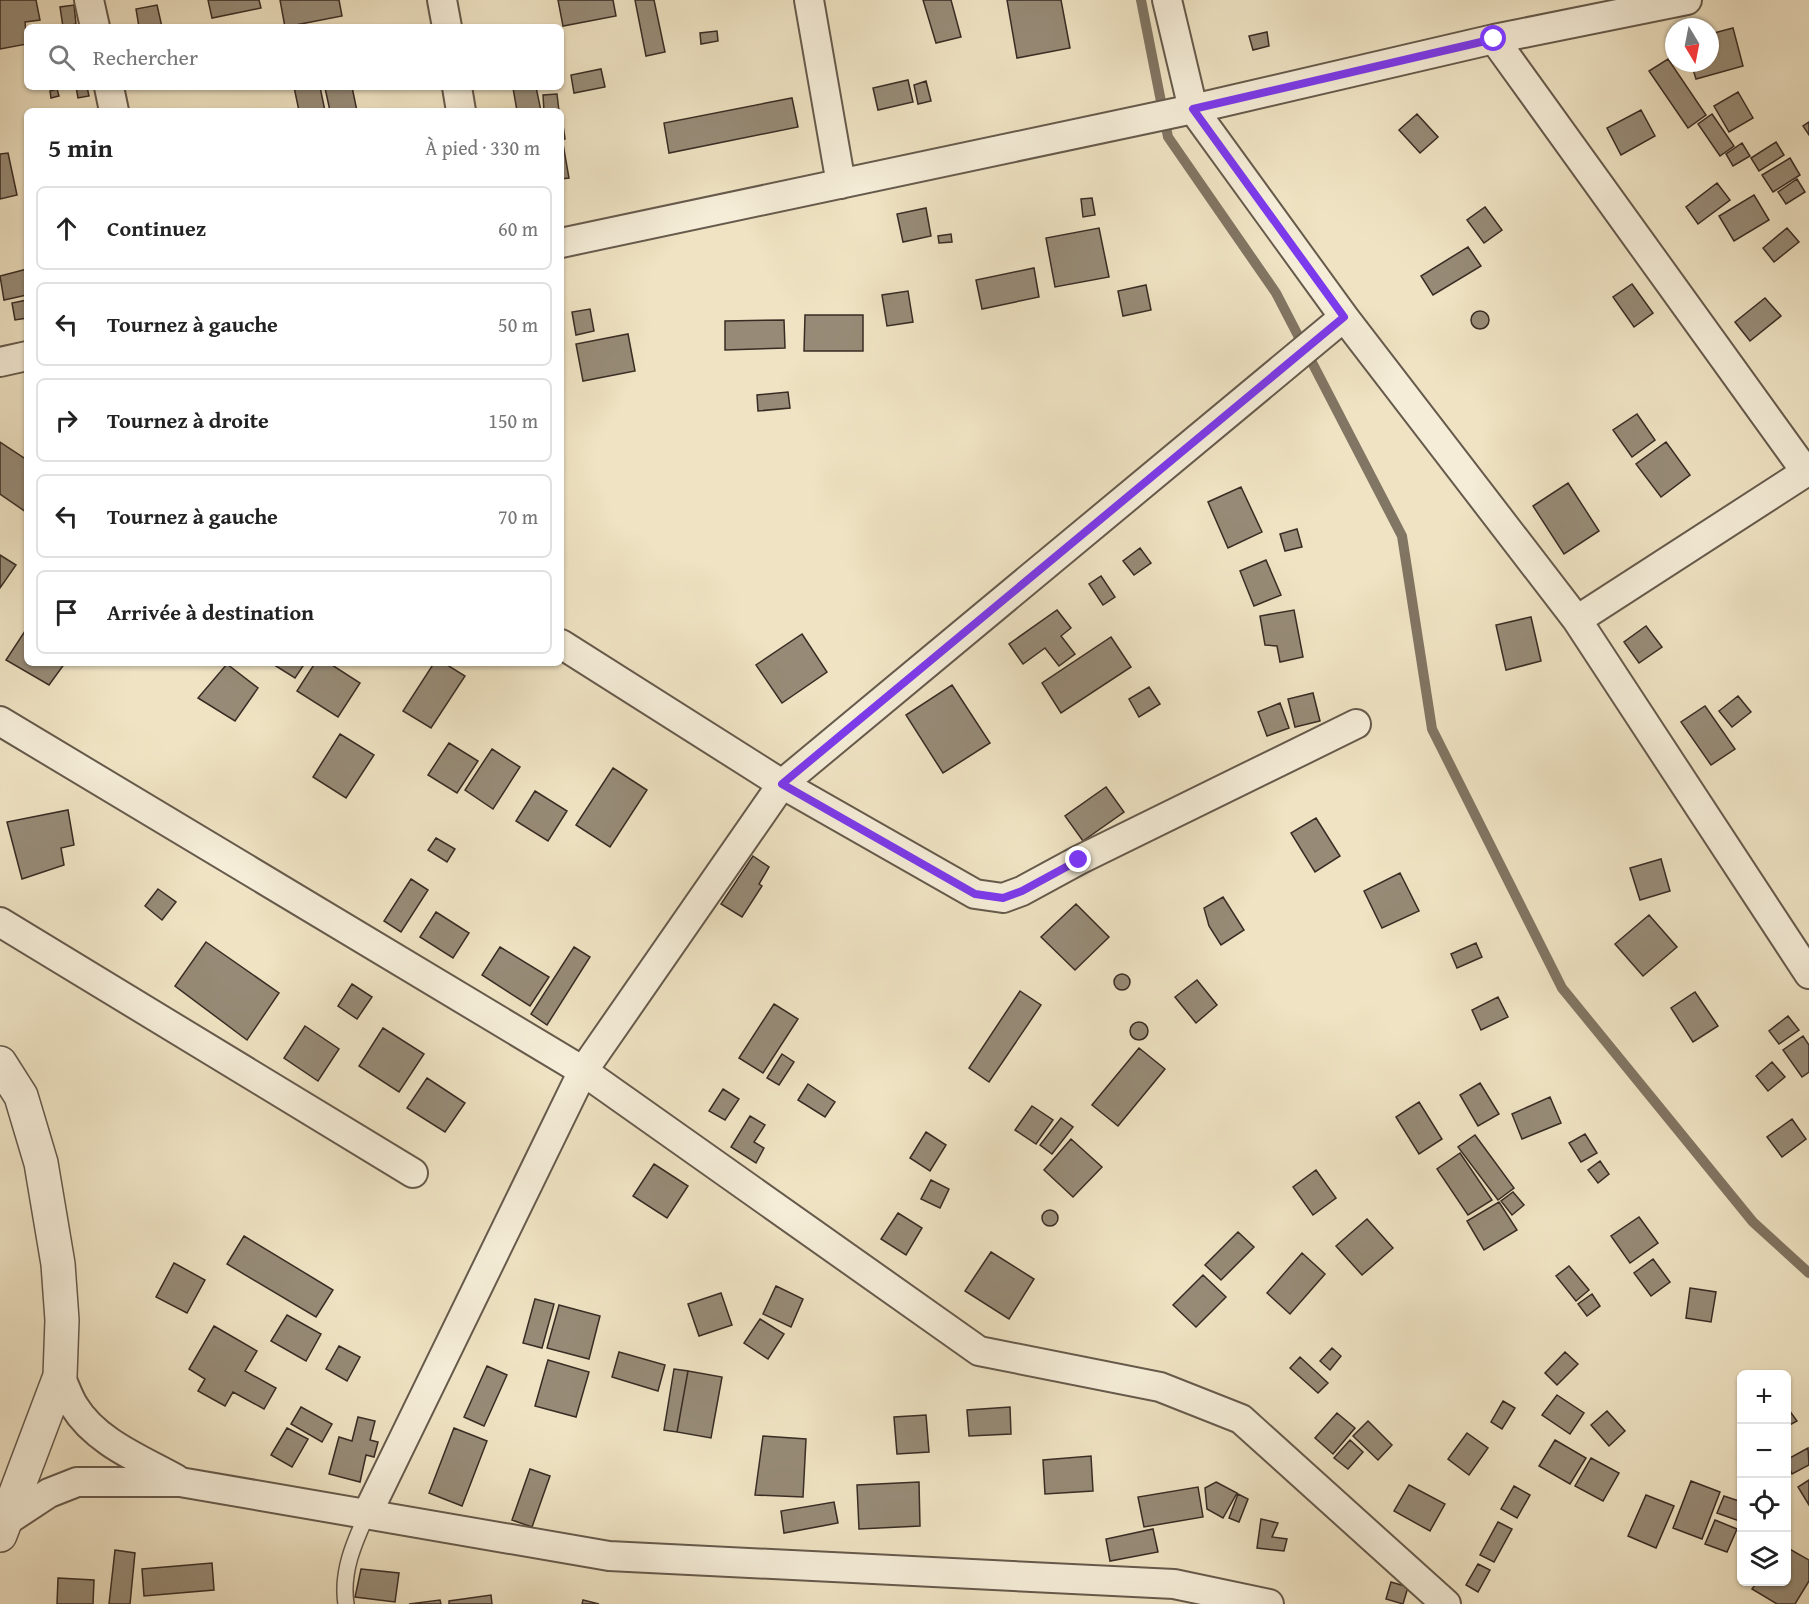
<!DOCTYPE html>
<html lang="fr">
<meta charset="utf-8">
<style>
:root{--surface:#fff;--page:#f6f6f6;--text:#222;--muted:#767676;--line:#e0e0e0}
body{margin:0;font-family:"Gentium Book Plus",serif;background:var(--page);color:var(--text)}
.controls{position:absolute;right:18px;bottom:18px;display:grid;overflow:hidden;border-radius:9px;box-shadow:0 2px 4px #0004}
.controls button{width:54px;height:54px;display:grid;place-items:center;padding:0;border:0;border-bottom:2px solid var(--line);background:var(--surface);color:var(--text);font:30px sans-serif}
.compass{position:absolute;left:1665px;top:18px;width:54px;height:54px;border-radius:50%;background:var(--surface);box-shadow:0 2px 4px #0004;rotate:170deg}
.stop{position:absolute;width:18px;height:18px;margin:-14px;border:4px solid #7c3aed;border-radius:50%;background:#fff}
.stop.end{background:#7c3aed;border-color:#fff;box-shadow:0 2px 6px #0008}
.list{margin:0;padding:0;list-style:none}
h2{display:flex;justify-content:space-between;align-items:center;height:78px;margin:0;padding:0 24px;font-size:26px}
h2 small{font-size:20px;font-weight:400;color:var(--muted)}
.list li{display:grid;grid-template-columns:39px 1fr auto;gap:18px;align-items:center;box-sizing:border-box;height:84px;margin:0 12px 12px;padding:0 12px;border:2px solid var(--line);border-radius:9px}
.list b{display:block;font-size:22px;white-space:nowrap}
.list em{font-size:20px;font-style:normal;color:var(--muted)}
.icon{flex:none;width:33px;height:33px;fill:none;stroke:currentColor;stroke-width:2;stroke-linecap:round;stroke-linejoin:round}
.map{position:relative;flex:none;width:1809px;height:1604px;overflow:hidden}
.search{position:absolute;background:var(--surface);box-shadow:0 2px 4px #0004;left:24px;top:24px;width:540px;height:66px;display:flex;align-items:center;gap:15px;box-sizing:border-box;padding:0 21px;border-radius:9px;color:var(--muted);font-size:22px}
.panel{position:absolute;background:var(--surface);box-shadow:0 2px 4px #0004;left:24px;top:108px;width:540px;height:558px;border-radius:9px}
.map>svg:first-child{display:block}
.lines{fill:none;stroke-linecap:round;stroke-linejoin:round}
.stream{stroke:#817563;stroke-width:10}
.building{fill:#978b77;stroke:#382c24;stroke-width:1.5}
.service-casing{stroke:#665a4c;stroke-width:18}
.minor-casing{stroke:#665a4c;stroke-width:32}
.tertiary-casing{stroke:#665a4c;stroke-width:36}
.service{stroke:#f5edd8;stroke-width:15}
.minor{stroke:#f5edd8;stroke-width:28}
.tertiary{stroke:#f5edd8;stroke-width:33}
.route{stroke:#7c3aed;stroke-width:8}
</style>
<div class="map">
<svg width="1809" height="1604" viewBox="0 0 1809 1604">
<rect width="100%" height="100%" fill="#efe3c3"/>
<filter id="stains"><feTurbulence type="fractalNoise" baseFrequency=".00333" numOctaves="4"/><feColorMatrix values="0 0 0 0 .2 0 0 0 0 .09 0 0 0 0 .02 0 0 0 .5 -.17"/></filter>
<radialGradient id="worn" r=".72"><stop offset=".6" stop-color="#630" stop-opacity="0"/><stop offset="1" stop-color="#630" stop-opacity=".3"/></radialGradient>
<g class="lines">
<path class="stream" d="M1141,0L1168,137L1276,293L1402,536L1432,729L1562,988L1753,1222L1809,1273"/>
</g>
<path class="building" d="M0,0H36L40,20L25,22L27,44L0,49Z
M208,0H259L261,8L212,18Z
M280,0H339L342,16L285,27Z
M558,0H613L616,16L563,26Z
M635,0H654L665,52L646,56Z
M923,0H951L961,37L936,43Z
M1007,0H1061L1070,48L1017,58Z
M74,5L76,24L63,27L60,7Z
M157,5L162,27H139L136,9Z
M1733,28L1743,66L1696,79L1691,63H1710V34Z
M717,31L718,41L701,44L700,33Z
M1267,32L1269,46L1253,50L1249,36Z
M1668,59L1706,115L1688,128L1649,71Z
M601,69L605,87L574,93L571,75Z
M908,80L913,102L878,110L873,88Z
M926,81L931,101L918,104L914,85Z
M76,87H87L89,96L78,98Z
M294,87H320L325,111H299Z
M352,87L357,111H330L325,88Z
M536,87L541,111H517L513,88Z
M57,89L59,96L51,98L50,91Z
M1738,92L1753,118L1729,132L1714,106Z
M557,94L559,111H544L543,95Z
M792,98L798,127L669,153L664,123Z
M1641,110L1655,136L1621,155L1607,128Z
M1417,114L1438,137L1420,153L1399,130Z
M1712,114L1734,146L1720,156L1698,124Z
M1809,122V135L1803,126Z
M563,125L565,139L561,140V126Z
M1776,142L1784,155L1759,171L1751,158Z
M1742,143L1750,156L1733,166L1726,154Z
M563,144L569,178L561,179V145Z
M8,153L17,195L0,199V154Z
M1790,158L1800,175L1773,192L1762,175Z
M1797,179L1805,192L1786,204L1778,192Z
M1717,183L1730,200L1698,224L1686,207Z
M1754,195L1769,220L1734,241L1719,216Z
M1092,198L1095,215L1083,217L1081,199Z
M1485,207L1502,230L1484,243L1467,220Z
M926,208L931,236L903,242L897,214Z
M1099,228L1109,277L1055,287L1046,238Z
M1787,228L1799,242L1774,262L1763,248Z
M951,234L952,242L939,243L938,236Z
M1468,247L1481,266L1433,295L1421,276Z
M1034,268L1039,297L982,309L976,280Z
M27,269V295L4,300L0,276Z
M1632,284L1653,313L1634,327L1613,297Z
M1146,285L1151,310L1123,316L1118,291Z
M908,291L913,322L887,326L882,295Z
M1765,298L1781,316L1750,341L1735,322Z
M27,300V318L15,320L12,303Z
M590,309L594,331L576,335L572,312Z
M1471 320a9 9 0 1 1 18 0a9 9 0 1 1-18 0Z
M805,315H863V351H804Z
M784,320L785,348L725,350V321Z
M628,334L635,371L583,381L576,344Z
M788,392L790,408L758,411L757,395Z
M1637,414L1655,440L1632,457L1613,430Z
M0,442L27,460L26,512L0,494Z
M1666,442L1690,475L1661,497L1636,464Z
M1568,483L1599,531L1564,554L1533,506Z
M1241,487L1262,532L1228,548L1208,502Z
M1297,529L1302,547L1285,551L1280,534Z
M1140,548L1151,563L1134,575L1123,561Z
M0,555L16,565L0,588Z
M1266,560L1281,595L1254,606L1240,571Z
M1101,576L1115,597L1103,605L1089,584Z
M1057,610L1071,628L1061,636L1075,654L1059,666L1045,648L1023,664L1009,644Z
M1294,610L1303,657L1280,662L1277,646L1265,645L1260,616Z
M1531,617L1541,661L1506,670L1496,625Z
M1646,626L1662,647L1639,663L1624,642Z
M27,628V663H65L49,685L6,660Z
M802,634L827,672L782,703L756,665Z
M1111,637L1131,667L1061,713L1042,683Z
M271,663H305L295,678Z
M315,663H329L360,683L338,717L297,691Z
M434,663H444L465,676L431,728L403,711Z
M227,664L258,688L235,721L198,698Z
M952,685L990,743L943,773L906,715Z
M1149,687L1160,704L1139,717L1129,699Z
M1313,693L1320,721L1295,727L1288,699Z
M1738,696L1751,712L1732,727L1719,711Z
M1280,703L1289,728L1267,736L1258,712Z
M1705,706L1735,749L1711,765L1681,722Z
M340,734L374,755L346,798L313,777Z
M449,743L478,761L457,793L428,775Z
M492,749L520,767L493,809L465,790Z
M613,768L647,790L610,847L576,825Z
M1106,787L1124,812L1083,841L1065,816Z
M535,791L567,811L548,841L516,821Z
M68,810L74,845L61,848L64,865L22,879L7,822Z
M1316,818L1340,856L1315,872L1291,833Z
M436,838L455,849L447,862L428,850Z
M753,856L769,867L759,884L762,886L742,917L721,904Z
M1661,859L1670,891L1640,900L1630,868Z
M1400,873L1419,911L1382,928L1364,891Z
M411,879L428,890L401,932L384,921Z
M158,889L176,902L162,920L145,906Z
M1223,897L1244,930L1221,945L1209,926L1204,908Z
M1076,904L1109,937L1075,970L1041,937Z
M436,912L469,933L453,958L420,937Z
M1649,915L1677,947L1643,976L1615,944Z
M206,942L279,993L247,1040L175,986Z
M1476,943L1482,957L1457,968L1451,954Z
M500,947L549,977L530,1006L482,975Z
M574,947L590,957L547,1025L531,1014Z
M1114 982a8 8 0 1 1 16 0a8 8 0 1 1-16 0Z
M1197,980L1217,1005L1196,1023L1175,997Z
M352,984L372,997L357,1019L338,1006Z
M1020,991L1041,1005L989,1082L969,1068Z
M1695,992L1718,1026L1693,1042L1671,1008Z
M1498,997L1508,1017L1481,1030L1472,1010Z
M774,1004L798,1019L763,1073L739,1058Z
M1788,1016L1799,1030L1779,1044L1769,1031Z
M1130 1031a9 9 0 1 1 18 0a9 9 0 1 1-18 0Z
M305,1026L339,1049L318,1081L284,1058Z
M383,1028L424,1054L399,1092L359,1066Z
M1803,1036L1809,1045V1072L1802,1077L1783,1050Z
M1139,1048L1165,1069L1118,1126L1092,1105Z
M782,1054L794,1062L779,1085L767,1078Z
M1772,1062L1785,1077L1768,1091L1756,1076Z
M427,1078L465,1103L445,1132L407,1108Z
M1480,1083L1499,1114L1478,1126L1460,1095Z
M808,1084L835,1102L825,1117L798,1100Z
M723,1089L739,1099L725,1120L709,1111Z
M1550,1097L1561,1123L1522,1139L1512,1114Z
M1419,1102L1442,1139L1419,1154L1396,1117Z
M1032,1106L1053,1120L1036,1144L1015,1130Z
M750,1116L765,1125L754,1142L764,1148L756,1163L731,1147Z
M1061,1118L1073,1127L1052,1154L1040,1145Z
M1792,1119L1806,1139L1782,1157L1767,1137Z
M926,1132L946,1145L930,1171L910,1158Z
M1585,1134L1597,1153L1581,1162L1569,1143Z
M1475,1135L1514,1188L1498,1200L1458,1147Z
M1071,1139L1102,1167L1073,1197L1044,1170Z
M1460,1153L1492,1200L1468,1215L1437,1169Z
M1600,1161L1609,1174L1598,1183L1588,1170Z
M654,1164L688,1186L667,1218L633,1196Z
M1316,1170L1336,1198L1313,1215L1293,1187Z
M931,1180L949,1189L940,1208L921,1199Z
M1513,1192L1524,1205L1512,1215L1501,1201Z
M1499,1202L1517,1230L1484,1250L1467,1221Z
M1042 1218a8 8 0 1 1 16 0a8 8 0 1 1-16 0Z
M898,1213L922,1228L906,1255L881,1239Z
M1639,1217L1658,1243L1630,1263L1611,1236Z
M1367,1219L1393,1248L1362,1275L1336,1246Z
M1238,1232L1254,1247L1221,1280L1205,1265Z
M244,1236L333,1290L316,1317L227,1264Z
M991,1252L1034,1279L1009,1319L965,1291Z
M1302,1253L1325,1274L1290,1314L1267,1293Z
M1653,1259L1670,1282L1651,1296L1634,1273Z
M174,1263L205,1280L187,1313L156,1297Z
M1569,1266L1589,1290L1576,1301L1556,1276Z
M1203,1275L1226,1297L1196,1327L1173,1305Z
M776,1286L803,1299L791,1327L763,1314Z
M1690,1288L1716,1292L1711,1322L1686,1318Z
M721,1293L732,1325L699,1336L688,1304Z
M1592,1294L1600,1306L1587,1316L1578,1304Z
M535,1299L554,1304L542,1348L523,1343Z
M559,1305L600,1316L589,1359L547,1348Z
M287,1315L321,1334L306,1361L271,1341Z
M760,1319L784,1334L768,1359L744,1343Z
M214,1326L257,1351L245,1371L276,1388L264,1409L233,1392L225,1406L198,1391L205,1379L189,1369Z
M339,1346L360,1357L347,1381L326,1369Z
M1332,1348L1341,1356L1330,1370L1320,1361Z
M619,1352L665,1365L658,1391L612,1377Z
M1565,1352L1578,1364L1557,1385L1545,1373Z
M1300,1357L1328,1383L1318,1393L1290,1368Z
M548,1360L589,1372L576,1417L535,1406Z
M487,1366L507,1375L484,1426L464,1417Z
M674,1369L688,1371L677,1432L664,1430Z
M688,1371L722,1377L711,1438L677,1432Z
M1557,1395L1584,1413L1570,1434L1542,1415Z
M1503,1401L1515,1408L1502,1429L1491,1422Z
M1786,1406L1797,1421L1786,1427Z
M301,1407L332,1424L322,1442L291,1424Z
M1010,1407L1011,1434L969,1436L967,1410Z
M1607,1411L1625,1431L1609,1446L1591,1425Z
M1337,1413L1355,1428L1333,1454L1315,1438Z
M926,1415L929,1452L897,1454L894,1417Z
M358,1417L375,1421L370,1440L378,1442L374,1457L366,1455L360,1482L329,1474L339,1437L352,1441Z
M1368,1421L1392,1445L1378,1460L1353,1436Z
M287,1428L308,1439L292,1467L271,1455Z
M454,1428L487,1441L462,1506L429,1493Z
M1467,1433L1488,1448L1469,1475L1448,1459Z
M763,1436L806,1439L803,1497L755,1495Z
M1350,1440L1363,1452L1348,1469L1334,1458Z
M1555,1440L1586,1458L1570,1484L1539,1466Z
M1808,1448L1809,1465L1792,1474L1786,1460Z
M1091,1456L1093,1491L1045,1494L1043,1460Z
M1591,1458L1619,1473L1603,1501L1575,1486Z
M530,1469L550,1476L532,1527L512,1520Z
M1809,1480V1505L1798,1487Z
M1691,1481L1720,1492L1702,1539L1673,1528Z
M919,1482L920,1526L859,1529L857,1485Z
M1216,1482L1237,1493L1223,1518L1207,1509L1205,1488Z
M1409,1485L1445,1504L1430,1531L1394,1511Z
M1514,1486L1530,1495L1517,1518L1501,1509Z
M1198,1487L1203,1517L1144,1527L1138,1497Z
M1238,1494L1248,1499L1239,1522L1229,1518Z
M1646,1495L1674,1506L1656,1548L1628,1536Z
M1724,1496L1742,1502V1522L1717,1513Z
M834,1502L838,1523L784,1533L781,1511Z
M1261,1519L1278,1523L1272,1537L1287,1539L1284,1551L1257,1548Z
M1715,1520L1737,1529L1727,1552L1705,1544Z
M1498,1522L1512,1529L1494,1562L1480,1555Z
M1153,1529L1158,1552L1110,1561L1106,1539Z
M1786,1547L1809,1560V1581L1795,1604H1777L1752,1589L1757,1582H1786Z
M115,1550L135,1553L130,1604H109Z
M212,1563L214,1590L144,1596L142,1569Z
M1478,1564L1490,1570L1478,1592L1466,1585Z
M361,1569L399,1573L395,1602L355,1597Z
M58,1578L94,1580L93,1604H57Z
M1391,1582L1408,1587L1403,1604L1386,1599Z
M491,1595L492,1604H449V1601Z
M440,1600L441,1604H409Z
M583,1600L599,1604H582Z"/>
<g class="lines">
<defs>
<path id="service" d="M346,1604C341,1572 354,1543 367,1514"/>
<path id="minor" d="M89,0L95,27
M442,0L447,27
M809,0L841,184
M1167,0L1193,109L1344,317L1577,620L1809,974
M1494,39L1806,472
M109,87L114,111
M457,87L461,111
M561,243L1193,109L1494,39L1687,0
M0,362L27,356
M1577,620L1809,470
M561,644L782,784L975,894L1003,898L1022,891L1079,860L1356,724
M0,721L583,1071L979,1351L1160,1387L1241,1419L1446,1604
M0,922L413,1173
M60,1376C65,1386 68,1397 74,1406C96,1442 140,1459 176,1479
M367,1514L583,1071L782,784L1344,317
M5,1522L49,1493L77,1482H180L609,1556L1174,1584L1269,1604"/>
<path id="tertiary" d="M0,1063L21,1096L41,1163L58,1264L62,1320L60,1376L0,1535"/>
</defs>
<use href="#service" class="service-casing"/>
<use href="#minor" class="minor-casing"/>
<use href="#tertiary" class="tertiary-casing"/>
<use href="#service" class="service"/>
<use href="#minor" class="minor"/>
<use href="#tertiary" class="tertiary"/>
</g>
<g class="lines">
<path class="route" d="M1079,860L1022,891L1003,898L975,894L782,784L1344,317L1193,109L1494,39"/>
</g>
<rect width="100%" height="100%" filter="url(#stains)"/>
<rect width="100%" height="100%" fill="url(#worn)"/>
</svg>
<div class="controls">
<button>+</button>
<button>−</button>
<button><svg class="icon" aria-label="locate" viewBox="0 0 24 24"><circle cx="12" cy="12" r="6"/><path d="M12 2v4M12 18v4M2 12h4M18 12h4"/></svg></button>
<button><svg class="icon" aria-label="layers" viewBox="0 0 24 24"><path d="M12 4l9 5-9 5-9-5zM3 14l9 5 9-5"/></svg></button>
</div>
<svg class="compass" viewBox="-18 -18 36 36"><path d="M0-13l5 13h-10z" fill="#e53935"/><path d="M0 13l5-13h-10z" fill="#767676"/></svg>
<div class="stop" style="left:1494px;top:39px"></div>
<div class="stop end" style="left:1079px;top:860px"></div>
<div class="search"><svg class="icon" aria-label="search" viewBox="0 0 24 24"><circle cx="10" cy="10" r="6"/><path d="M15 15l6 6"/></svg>Rechercher</div>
<section class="panel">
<h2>5 min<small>À pied · 330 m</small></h2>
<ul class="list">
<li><svg class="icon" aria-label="ahead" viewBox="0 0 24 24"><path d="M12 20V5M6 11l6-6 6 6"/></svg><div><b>Continuez</b></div><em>60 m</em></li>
<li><svg class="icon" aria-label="left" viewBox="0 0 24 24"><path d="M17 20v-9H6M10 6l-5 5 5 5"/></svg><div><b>Tournez à gauche</b></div><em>50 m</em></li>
<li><svg class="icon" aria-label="right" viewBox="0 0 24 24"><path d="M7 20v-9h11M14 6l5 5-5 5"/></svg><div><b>Tournez à droite</b></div><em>150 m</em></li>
<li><svg class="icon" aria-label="left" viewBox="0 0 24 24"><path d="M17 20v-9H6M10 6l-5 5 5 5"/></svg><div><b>Tournez à gauche</b></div><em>70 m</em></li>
<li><svg class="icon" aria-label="arrive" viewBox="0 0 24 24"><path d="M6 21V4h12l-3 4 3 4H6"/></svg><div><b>Arrivée à destination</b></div></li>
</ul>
</section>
</div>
